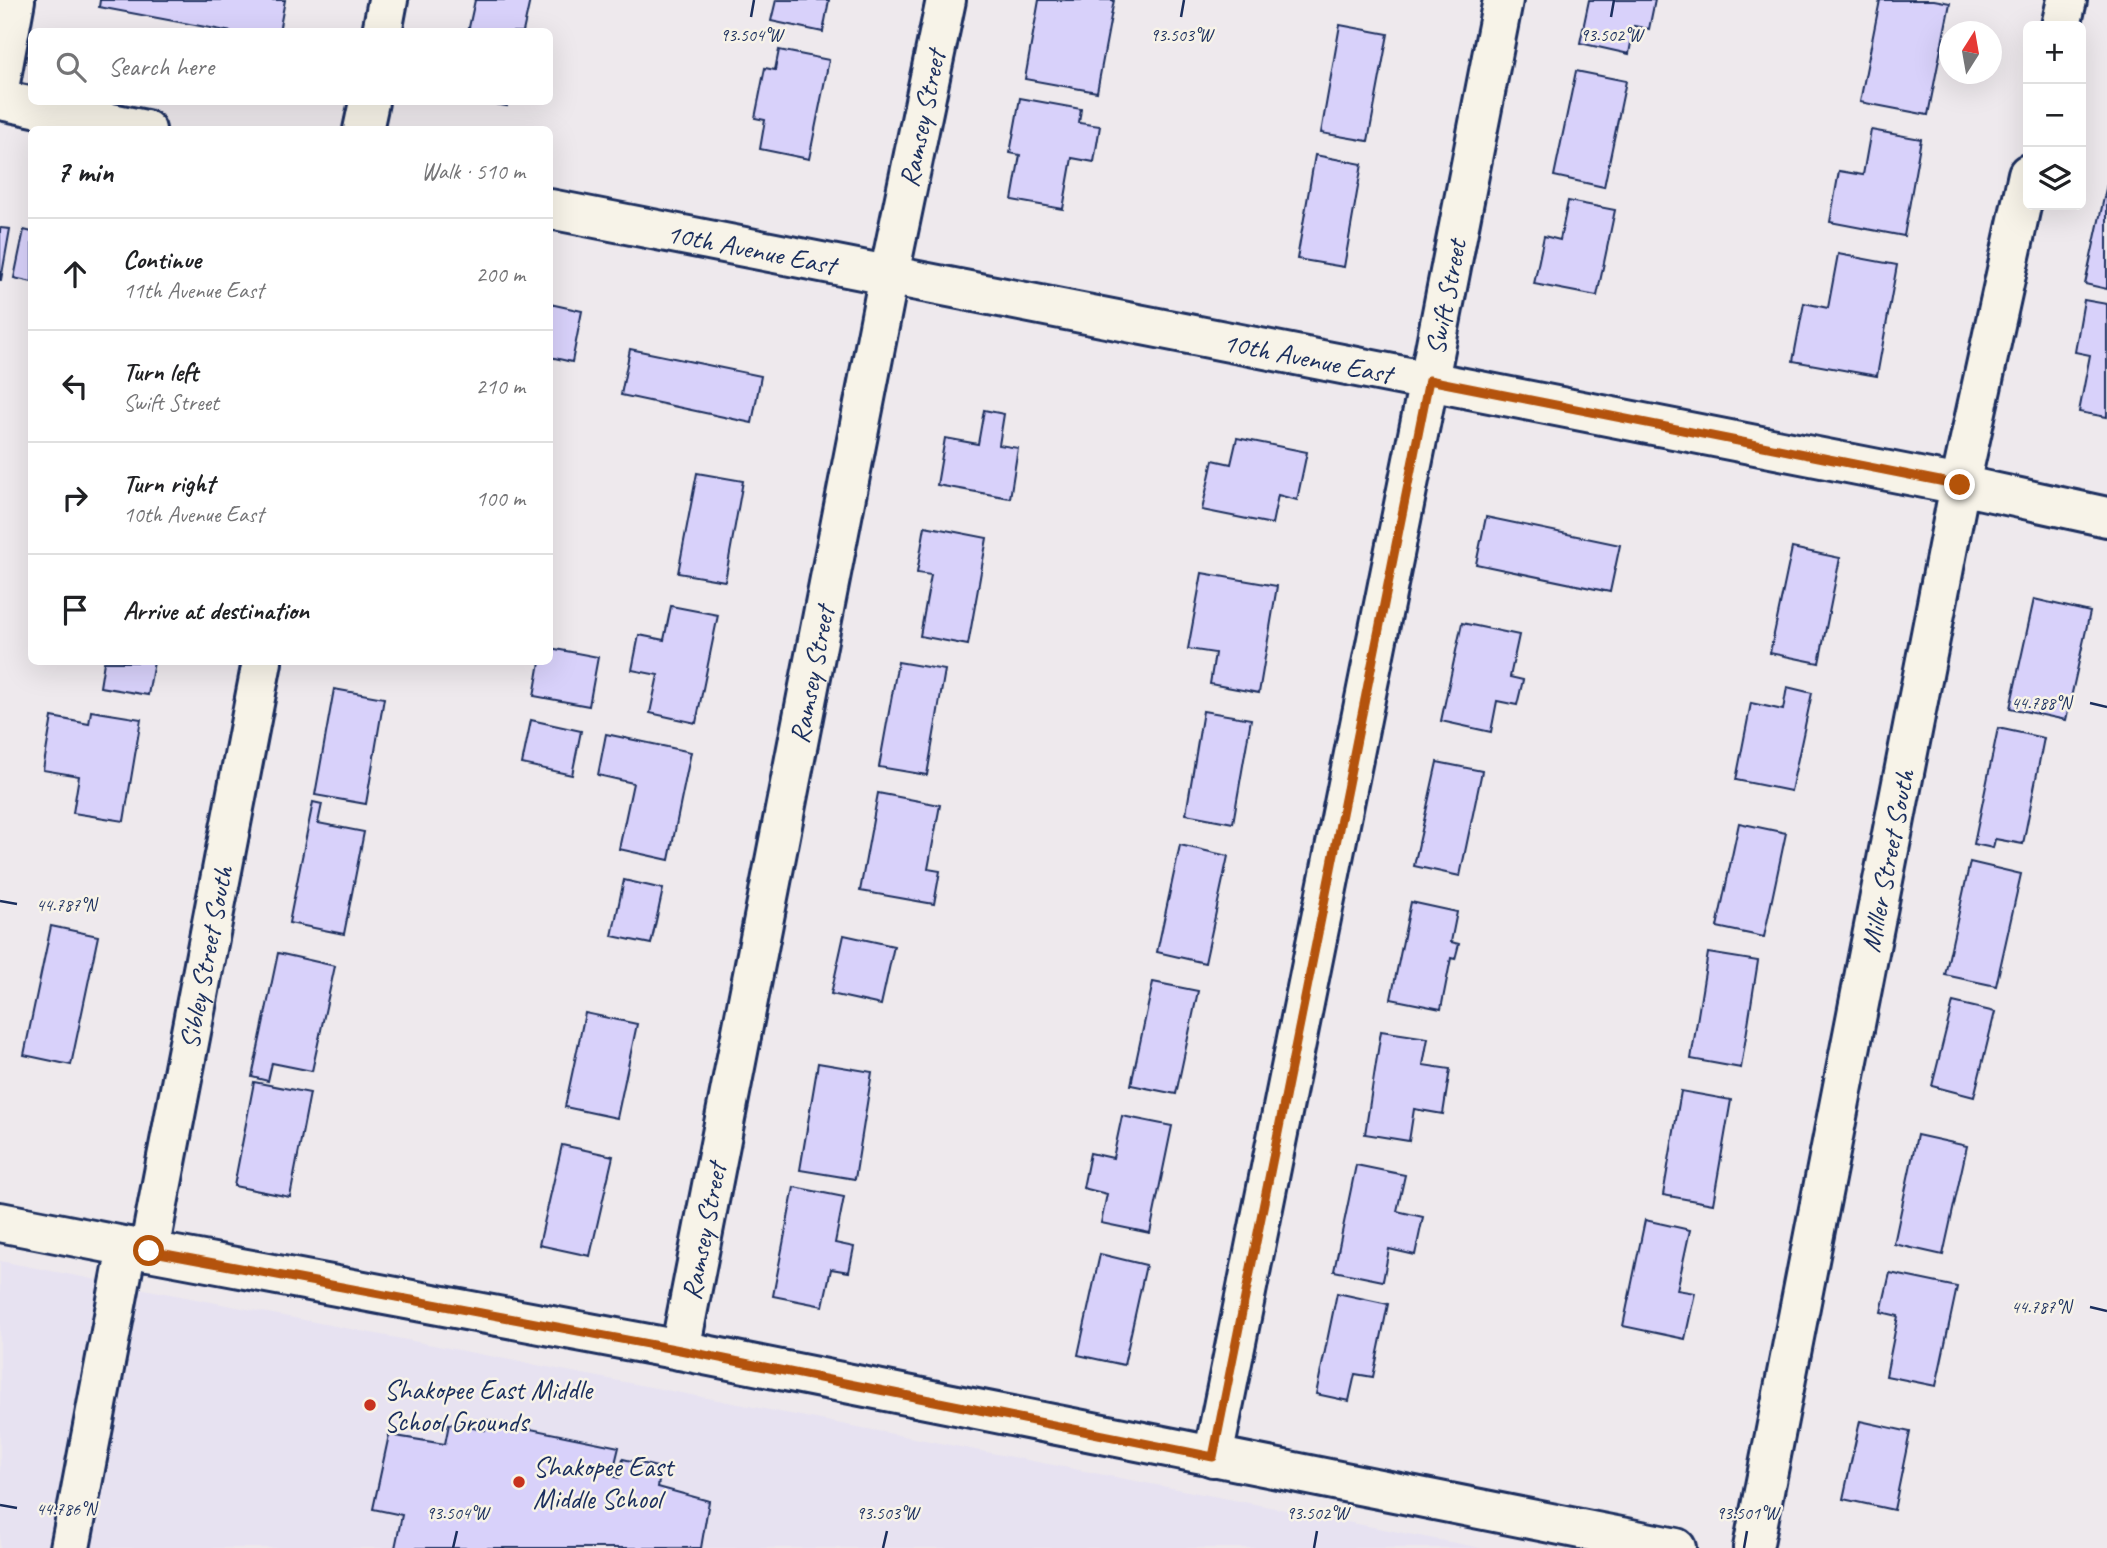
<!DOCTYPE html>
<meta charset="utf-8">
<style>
:root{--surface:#fff;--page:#f6f6f6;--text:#202124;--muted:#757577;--line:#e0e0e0}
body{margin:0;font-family:Caveat,sans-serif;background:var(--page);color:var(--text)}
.controls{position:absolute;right:21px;top:21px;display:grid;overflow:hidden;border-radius:10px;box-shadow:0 7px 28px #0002}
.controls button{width:63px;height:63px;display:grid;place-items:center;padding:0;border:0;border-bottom:2px solid var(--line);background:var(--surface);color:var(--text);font:35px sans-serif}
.compass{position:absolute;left:1939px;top:21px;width:63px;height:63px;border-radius:50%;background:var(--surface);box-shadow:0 7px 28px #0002;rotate:11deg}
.stop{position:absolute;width:21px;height:21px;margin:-16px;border:5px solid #b45309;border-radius:50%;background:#fff}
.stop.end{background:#b45309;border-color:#fff;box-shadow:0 2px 7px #0008}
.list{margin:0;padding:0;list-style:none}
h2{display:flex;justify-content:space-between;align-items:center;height:91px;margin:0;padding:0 28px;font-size:30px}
h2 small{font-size:23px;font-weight:400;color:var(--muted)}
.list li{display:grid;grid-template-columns:46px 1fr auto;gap:21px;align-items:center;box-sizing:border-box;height:112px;padding:0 28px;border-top:2px solid var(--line)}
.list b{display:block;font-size:26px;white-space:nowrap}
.list p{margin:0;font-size:23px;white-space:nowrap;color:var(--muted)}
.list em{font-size:23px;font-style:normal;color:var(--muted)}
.icon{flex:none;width:38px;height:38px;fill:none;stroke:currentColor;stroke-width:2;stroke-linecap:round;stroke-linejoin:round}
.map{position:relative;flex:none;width:2107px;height:1548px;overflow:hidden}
.search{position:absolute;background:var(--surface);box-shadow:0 7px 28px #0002;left:28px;top:28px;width:525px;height:77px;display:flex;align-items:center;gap:18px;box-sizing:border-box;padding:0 24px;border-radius:10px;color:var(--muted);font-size:26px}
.panel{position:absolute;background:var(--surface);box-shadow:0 7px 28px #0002;left:28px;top:126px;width:525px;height:539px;border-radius:10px}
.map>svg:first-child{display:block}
.built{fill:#e7e2f1}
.building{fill:#d8d1fa;stroke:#1b2f5e;stroke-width:2}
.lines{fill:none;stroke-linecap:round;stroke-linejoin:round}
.minor-casing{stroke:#1b2f5e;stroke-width:44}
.minor{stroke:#f7f3e8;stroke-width:38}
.route{stroke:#b45309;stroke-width:9}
.ticks{fill:none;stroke:#1b2f5e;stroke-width:2.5}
.poi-dot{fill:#c8321e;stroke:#f7f3e8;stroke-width:2.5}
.labels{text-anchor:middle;stroke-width:5;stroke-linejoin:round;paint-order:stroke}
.street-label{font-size:28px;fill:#1b2f5e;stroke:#f7f3e8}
.poi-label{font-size:28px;fill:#1b2f5e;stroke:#f7f3e8;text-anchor:start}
.ticks-label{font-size:18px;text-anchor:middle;fill:#1b2f5e;stroke:#f7f3e8;stroke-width:5;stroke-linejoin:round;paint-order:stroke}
</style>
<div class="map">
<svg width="2107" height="1548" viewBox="0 0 2107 1548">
<rect width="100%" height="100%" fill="#eee9ed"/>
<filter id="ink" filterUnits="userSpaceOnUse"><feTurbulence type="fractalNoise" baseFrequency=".0143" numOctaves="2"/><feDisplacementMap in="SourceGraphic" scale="14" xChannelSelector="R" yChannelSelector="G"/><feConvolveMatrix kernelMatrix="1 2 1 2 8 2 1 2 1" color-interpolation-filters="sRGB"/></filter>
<g filter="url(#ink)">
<path class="built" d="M0,1261L1481,1548H0Z"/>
<path class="building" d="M100,0H285L279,32H232L99,7Z
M475,0H530L523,32H468Z
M776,0H829L823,32L771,21Z
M1039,0H1114L1097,92L1025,79Z
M1589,0H1655L1649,29L1634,26L1629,54L1580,43Z
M1880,0H1934L1950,3L1928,115L1860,102Z
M1340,25L1388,34L1368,141L1321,133Z
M779,50L829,60L809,159L760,149L765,120L755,118L765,68L775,70Z
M1576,71L1626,81L1604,187L1554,176Z
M1020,98L1081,109L1079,123L1100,126L1094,162L1072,158L1063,209L1012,200L1020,155L1010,153Z
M484,102H508L507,106Z
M1871,130L1921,139L1904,236L1830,222L1839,171L1863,175Z
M1315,155L1362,164L1344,267L1297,259Z
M2107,184V289L2085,284Z
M1568,201L1615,210L1597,296L1534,284L1544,236L1560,240Z
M0,228L10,229L1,280H0Z
M24,230L32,232V282L14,278Z
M1838,254L1897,265L1877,376L1793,361L1804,303L1828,308Z
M2084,300L2107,304V417L2079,412L2090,355L2075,352Z
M550,304L582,311L572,362L550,357Z
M630,349L761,376L752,423L621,395Z
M984,410L1004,414L999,445L1018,448L1010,498L937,485L945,438L978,444Z
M1237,438L1307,452L1297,500L1278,495L1272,524L1202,510L1213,460L1231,464Z
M697,473L743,481L725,581L678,573Z
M1486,517L1620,545L1610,592L1476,564Z
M925,526L987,538L968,645L920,636L931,575L917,573Z
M1792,548L1840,558L1819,663L1770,653Z
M1202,573L1277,586L1259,693L1210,684L1215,653L1188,649Z
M2034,599L2090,612L2066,720L2010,708Z
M671,606L718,615L696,723L650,713L658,675L632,670L639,635L664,640Z
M1462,623L1519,635L1510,677L1523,680L1517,705L1497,701L1491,732L1441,721Z
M550,648L598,657L589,706L534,696L540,662H550Z
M104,662H154L148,695L100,687Z
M898,662L945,670L927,775L879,767Z
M1787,687L1812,693L1791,791L1736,780L1751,703L1783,710Z
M334,689L384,698L366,804L315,795Z
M91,711L141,719L124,821L73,813L79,776L43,770L52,717L89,724Z
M1203,711L1251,719L1233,823L1186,814Z
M531,720L581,731L572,775L522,764Z
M1998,728L2044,738L2023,844L1995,839L1993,848L1974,844Z
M606,734L691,752L669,860L619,849L633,783L598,775Z
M1437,762L1482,771L1460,876L1414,866Z
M878,793L940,805L928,869L940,871L934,904L860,891Z
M313,802L322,804L318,823L364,832L344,934L289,923Z
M1739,823L1786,833L1764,937L1717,927Z
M1180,845L1228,856L1205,963L1157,952Z
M1970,862L2021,874L1996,986L1945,975Z
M624,880L663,889L651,944L612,936Z
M1411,902L1457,912L1451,942L1459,944L1455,959L1451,958L1441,1009L1391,999Z
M51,926L98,936L71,1065L24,1055Z
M844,935L894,946L881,1005L831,994Z
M278,953L335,966L312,1071L272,1063L268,1081L252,1077Z
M1708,953L1758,961L1741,1068L1691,1059Z
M1153,982L1198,991L1176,1094L1131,1085Z
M1953,1002L1995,1012L1974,1097L1932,1086Z
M585,1013L637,1024L617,1118L565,1107Z
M1381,1031L1428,1038L1423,1065L1450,1069L1443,1114L1414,1109L1409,1141L1365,1134Z
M818,1063L872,1072L855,1179L800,1170Z
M254,1082L310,1093L290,1197L234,1186Z
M1681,1091L1731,1100L1713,1204L1663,1195Z
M1122,1116L1172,1126L1150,1233L1101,1223L1107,1194L1083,1188L1090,1153L1113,1158Z
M1917,1135L1967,1146L1943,1255L1894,1244Z
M562,1145L613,1156L590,1256L539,1245Z
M1356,1165L1405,1175L1397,1211L1423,1217L1415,1255L1389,1249L1383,1281L1334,1271Z
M794,1187L844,1197L835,1243L854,1247L849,1272L831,1269L823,1306L773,1296Z
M1645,1220L1690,1230L1677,1290L1695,1293L1685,1339L1623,1326Z
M1100,1254L1146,1265L1124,1365L1078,1355Z
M1890,1273L1957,1287L1936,1386L1886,1376L1898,1316L1881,1312Z
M1337,1293L1388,1304L1373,1377L1355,1374L1349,1401L1316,1394Z
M487,1420L619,1447L612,1476L619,1478L623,1459L661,1468L658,1487L709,1501L701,1548H395L402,1515L373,1509L389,1435L445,1444L449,1424L485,1430Z
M1860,1421L1910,1432L1894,1510L1843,1499Z"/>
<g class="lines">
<defs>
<g id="minor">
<path d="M2061,26L2067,0"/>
<path d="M382,32L388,0"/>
<path d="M0,83L15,0"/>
<path d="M0,100L146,130"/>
<path d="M363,130L369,102"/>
<path id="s1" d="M550,209L1960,485L2107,517"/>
<path d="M0,1222L149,1251L680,1350L1676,1548"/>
<path id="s2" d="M149,1251L262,662"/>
<path id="s3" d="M680,1350L889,275L946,0"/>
<path id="s4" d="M1213,1457L1429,380L1503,0"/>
<path d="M70,1548L127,1247"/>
<path id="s5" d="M1753,1548L1960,485L2028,174"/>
</g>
</defs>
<use href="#minor" class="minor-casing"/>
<use href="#minor" class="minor"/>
</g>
</g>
<g class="lines" filter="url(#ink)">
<path class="route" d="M149,1251L680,1350L1213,1457L1429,380L1960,485"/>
</g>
<path class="ticks" d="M751,17L754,0M1181,17L1184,0M1611,17L1614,0M2090,703L2107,707M0,901L17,904M2090,1307L2107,1311M0,1505L17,1508M453,1548L457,1531M883,1548L887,1531M1314,1548L1317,1531M1744,1548L1747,1531"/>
<g class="poi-dot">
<circle cx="370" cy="1405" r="7"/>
<circle cx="519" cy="1482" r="7"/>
</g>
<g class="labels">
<g class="street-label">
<text dy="10" stroke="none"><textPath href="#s3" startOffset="1255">Ramsey Street</textPath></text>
<text dy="10" stroke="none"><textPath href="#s1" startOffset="205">10th Avenue East</textPath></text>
<text dy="10" stroke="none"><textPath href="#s4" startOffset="1183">Swift Street</textPath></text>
<text dy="10" stroke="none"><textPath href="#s1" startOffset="772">10th Avenue East</textPath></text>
<text dy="10" stroke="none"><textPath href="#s3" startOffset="688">Ramsey Street</textPath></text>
<text dy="10" stroke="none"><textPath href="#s5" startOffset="700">Miller Street South</textPath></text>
<text dy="10" stroke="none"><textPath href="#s2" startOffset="299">Sibley Street South</textPath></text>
<text dy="10" stroke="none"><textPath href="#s3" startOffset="121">Ramsey Street</textPath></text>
</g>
<g class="poi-label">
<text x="384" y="1399">Shakopee East Middle<tspan x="384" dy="32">School Grounds</tspan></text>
<text x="533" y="1476">Shakopee East<tspan x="533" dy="32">Middle School</tspan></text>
</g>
</g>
<g class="ticks-label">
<text x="751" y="41">93.504°W</text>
<text x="1181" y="41">93.503°W</text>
<text x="1611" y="41">93.502°W</text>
<text x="2041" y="709">44.788°N</text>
<text x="66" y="911">44.787°N</text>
<text x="2041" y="1313">44.787°N</text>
<text x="66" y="1515">44.786°N</text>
<text x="457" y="1519">93.504°W</text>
<text x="887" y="1519">93.503°W</text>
<text x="1317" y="1519">93.502°W</text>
<text x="1747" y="1519">93.501°W</text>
</g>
</svg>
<div class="controls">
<button>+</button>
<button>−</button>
<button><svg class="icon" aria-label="layers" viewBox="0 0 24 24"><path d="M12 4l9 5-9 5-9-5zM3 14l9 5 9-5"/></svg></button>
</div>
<svg class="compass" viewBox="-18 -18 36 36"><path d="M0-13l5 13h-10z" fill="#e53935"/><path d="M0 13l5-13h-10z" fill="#757577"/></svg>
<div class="stop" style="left:149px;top:1251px"></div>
<div class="stop end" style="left:1960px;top:485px"></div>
<div class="search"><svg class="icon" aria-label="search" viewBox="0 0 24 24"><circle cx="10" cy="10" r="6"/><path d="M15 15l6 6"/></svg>Search here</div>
<section class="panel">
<h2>7 min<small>Walk · 510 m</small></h2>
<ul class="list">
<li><svg class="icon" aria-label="ahead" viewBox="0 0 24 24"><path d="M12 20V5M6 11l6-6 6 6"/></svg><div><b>Continue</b><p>11th Avenue East</p></div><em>200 m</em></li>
<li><svg class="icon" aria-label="left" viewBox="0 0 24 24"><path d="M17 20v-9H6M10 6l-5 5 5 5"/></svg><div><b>Turn left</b><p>Swift Street</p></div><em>210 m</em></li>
<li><svg class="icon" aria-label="right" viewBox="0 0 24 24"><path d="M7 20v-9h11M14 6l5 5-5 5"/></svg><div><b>Turn right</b><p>10th Avenue East</p></div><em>100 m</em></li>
<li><svg class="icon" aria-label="arrive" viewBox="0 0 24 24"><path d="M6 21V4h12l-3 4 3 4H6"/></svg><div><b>Arrive at destination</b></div></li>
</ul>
</section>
</div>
